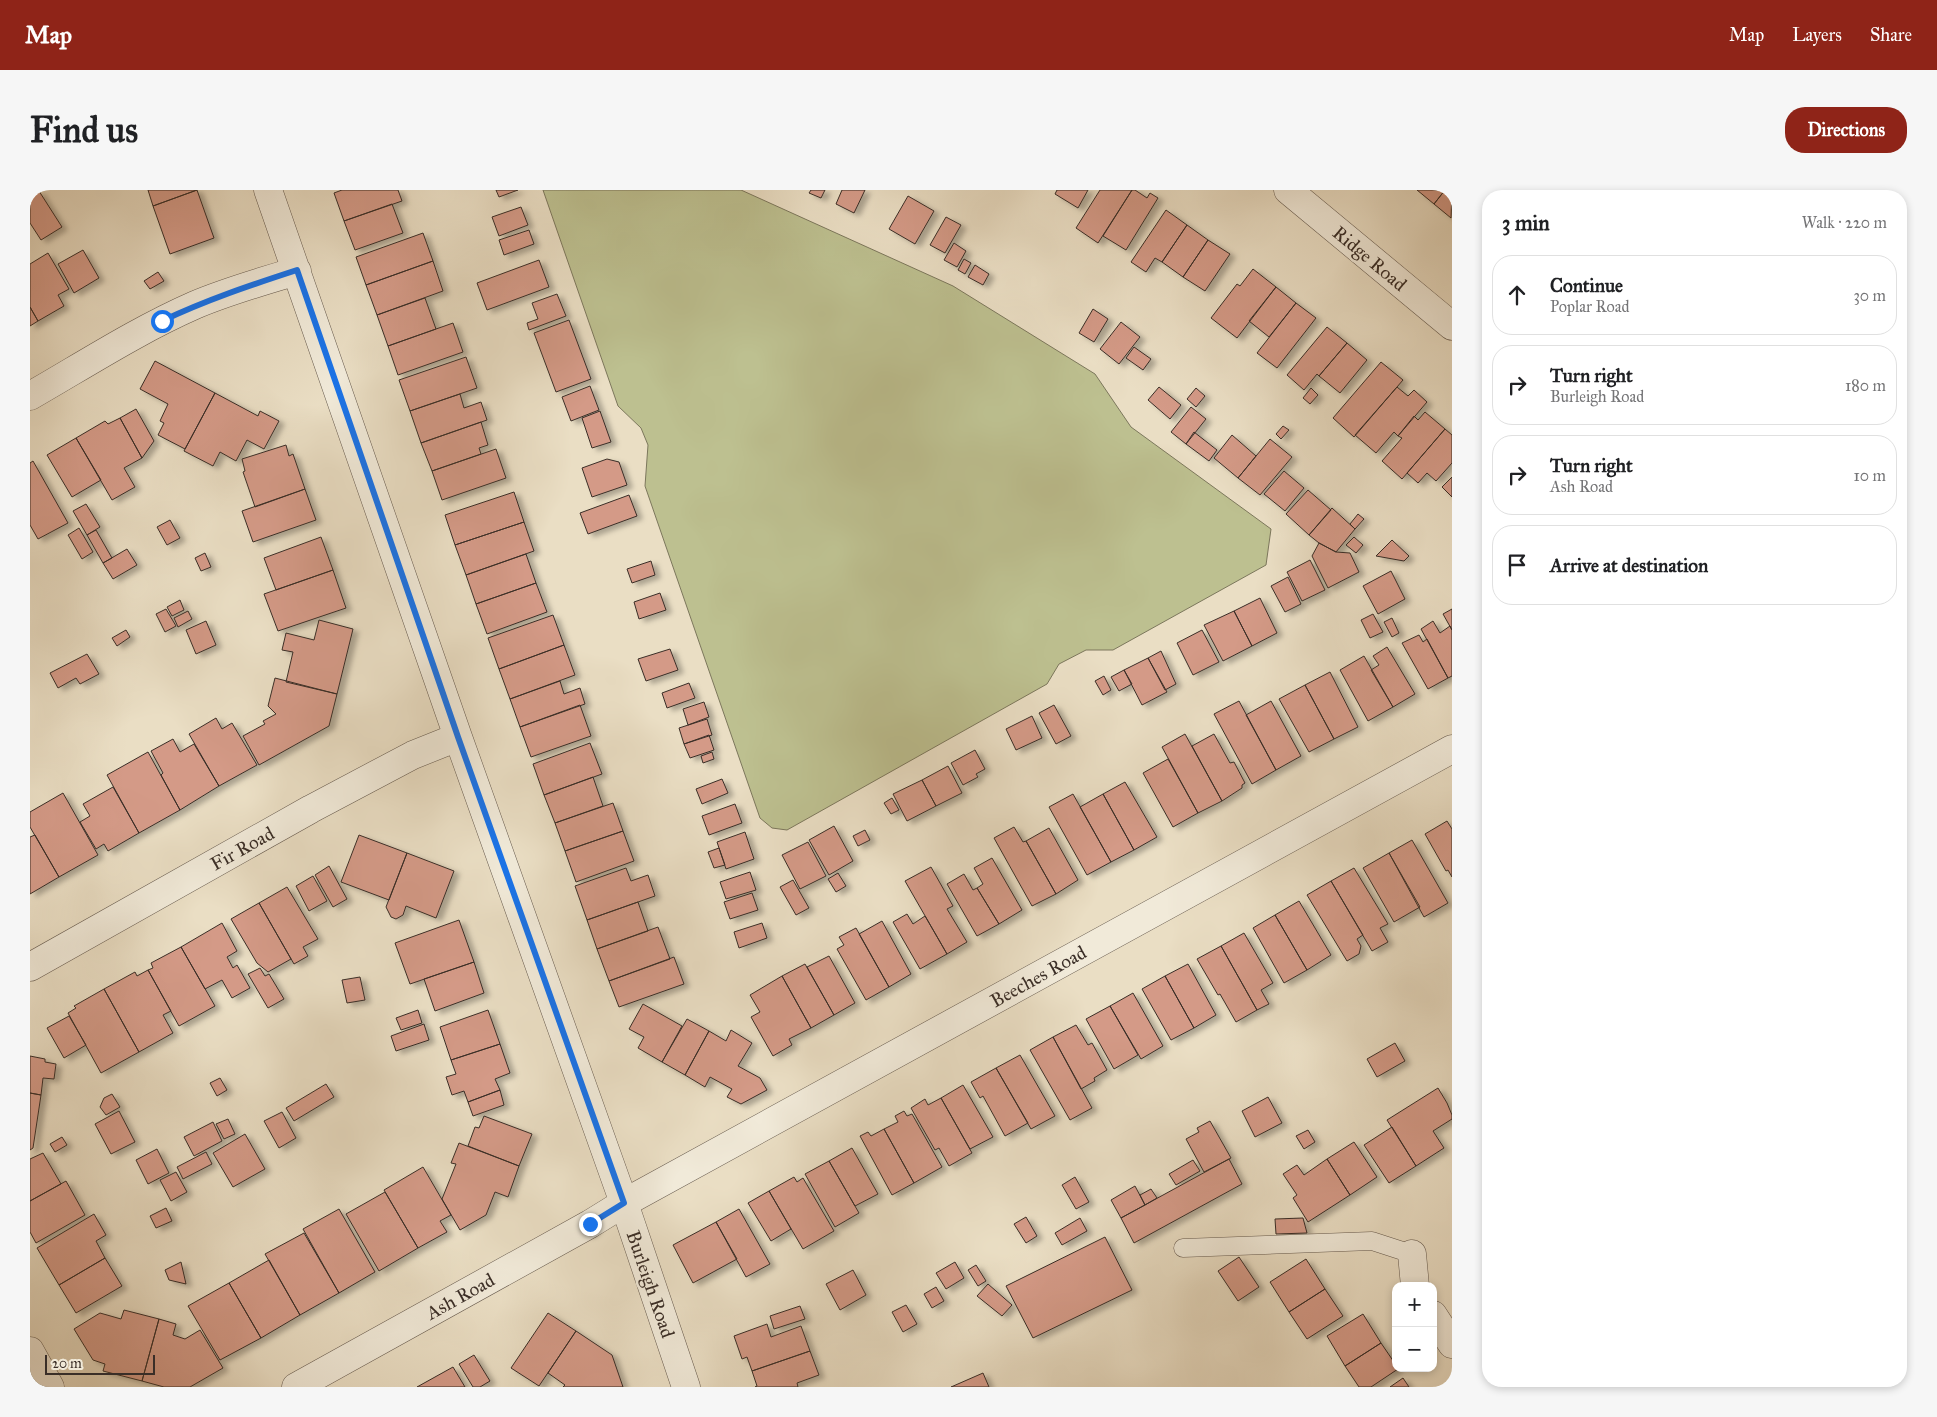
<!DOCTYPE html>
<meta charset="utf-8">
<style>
:root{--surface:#fff;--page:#f6f6f6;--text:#202124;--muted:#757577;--line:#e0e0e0;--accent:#8f2418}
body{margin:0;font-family:"IM FELL Great Primer",serif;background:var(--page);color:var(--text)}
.controls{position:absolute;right:15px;bottom:15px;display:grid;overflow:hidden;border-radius:10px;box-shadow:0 2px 8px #0003}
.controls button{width:45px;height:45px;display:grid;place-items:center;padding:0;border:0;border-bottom:1px solid var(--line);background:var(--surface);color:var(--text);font:25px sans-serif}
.scale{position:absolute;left:15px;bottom:12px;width:110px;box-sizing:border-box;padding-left:5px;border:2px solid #3a2e27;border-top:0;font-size:14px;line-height:18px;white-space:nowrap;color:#3a2e27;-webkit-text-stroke:4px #f1ead9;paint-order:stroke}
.stop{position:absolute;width:15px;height:15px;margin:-11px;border:4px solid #1a73e8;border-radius:50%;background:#fff}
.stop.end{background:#1a73e8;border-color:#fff;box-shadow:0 1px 5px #0008}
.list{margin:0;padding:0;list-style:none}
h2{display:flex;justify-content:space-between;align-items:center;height:65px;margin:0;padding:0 20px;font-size:21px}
h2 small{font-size:16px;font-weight:400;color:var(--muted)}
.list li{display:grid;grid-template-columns:32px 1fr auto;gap:15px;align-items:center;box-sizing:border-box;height:80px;margin:0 10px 10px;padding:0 10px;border:1px solid var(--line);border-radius:20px}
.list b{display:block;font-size:19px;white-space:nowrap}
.list p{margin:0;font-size:16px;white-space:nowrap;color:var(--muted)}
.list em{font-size:16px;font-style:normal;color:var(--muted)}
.icon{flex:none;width:28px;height:28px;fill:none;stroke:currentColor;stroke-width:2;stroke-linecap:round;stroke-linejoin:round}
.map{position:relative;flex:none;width:1422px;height:1197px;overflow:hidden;border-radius:20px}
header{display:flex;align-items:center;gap:30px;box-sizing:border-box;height:70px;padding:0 25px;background:var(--accent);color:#fff}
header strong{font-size:24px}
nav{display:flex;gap:28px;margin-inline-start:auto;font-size:18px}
.intro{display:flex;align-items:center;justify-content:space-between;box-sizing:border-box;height:120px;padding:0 30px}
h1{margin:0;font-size:35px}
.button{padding:12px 22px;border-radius:20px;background:var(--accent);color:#fff;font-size:18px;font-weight:700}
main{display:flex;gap:30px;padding:0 30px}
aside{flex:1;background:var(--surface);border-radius:20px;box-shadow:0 2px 8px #0003}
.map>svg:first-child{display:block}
.garden{fill:#bdc090;stroke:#7c775c}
.building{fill:#d49a87;stroke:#3a2e27;filter:url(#shadow)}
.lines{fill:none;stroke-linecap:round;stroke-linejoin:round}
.service-casing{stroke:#665a4e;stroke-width:19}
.minor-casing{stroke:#665a4e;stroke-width:29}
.service{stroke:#f1ead9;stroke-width:18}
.minor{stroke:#f1ead9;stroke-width:28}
.route{stroke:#1a73e8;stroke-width:6}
.labels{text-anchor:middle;stroke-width:5;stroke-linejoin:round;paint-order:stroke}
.street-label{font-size:19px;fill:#3a2e27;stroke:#f1ead9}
</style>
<header>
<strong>Map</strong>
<nav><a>Map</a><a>Layers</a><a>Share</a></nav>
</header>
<div class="intro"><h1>Find us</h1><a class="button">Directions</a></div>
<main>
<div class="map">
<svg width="1422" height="1197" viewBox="0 0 1422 1197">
<defs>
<filter id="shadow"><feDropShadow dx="5.5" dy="3" stdDeviation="2.5" flood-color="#0004"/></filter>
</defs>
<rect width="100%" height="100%" fill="#eadec4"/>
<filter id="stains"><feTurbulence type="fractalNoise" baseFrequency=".004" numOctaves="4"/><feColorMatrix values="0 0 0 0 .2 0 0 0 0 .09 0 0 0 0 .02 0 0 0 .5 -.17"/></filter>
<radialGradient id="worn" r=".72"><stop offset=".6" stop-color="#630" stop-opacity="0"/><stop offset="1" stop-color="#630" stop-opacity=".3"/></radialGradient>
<path class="garden" d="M513,0H711L923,96L1065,184L1101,237L1241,339L1236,375L1083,460H1056L1029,474L1017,494L757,640L742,638L730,628L615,296L618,255L611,238L588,216Z"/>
<path class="building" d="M118,0H167L123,16Z
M167,0L184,48L140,64L123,16Z
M312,0H368L372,11L314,31L304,3Z
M466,0H488L469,7Z
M781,0H795L791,8L779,3Z
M812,0H835L824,23L806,14Z
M1027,0H1058L1048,18L1025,4Z
M1070,0H1102L1068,53L1046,38Z
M1102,0H1105L1117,8L1120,3L1128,8L1096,60L1073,46Z
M1387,0H1415L1404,14Z
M1415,0H1422L1421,28L1404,14Z
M9,1L32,37L11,50L0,33V7Z
M878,6L904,21L885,54L859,39Z
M362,14L373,43L325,60L314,31Z
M491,17L498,35L469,46L462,27Z
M1136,20L1157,35L1132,72L1125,68L1116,82L1101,72Z
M916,27L931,35L915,63L900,55Z
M1157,35L1178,50L1153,87L1132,72Z
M499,40L504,54L474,65L469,50Z
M393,43L403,71L336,95L326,67Z
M1178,50L1200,64L1175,101L1153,87Z
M924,53L936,61L927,77L914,70Z
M53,60L69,88L44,103L28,74Z
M18,63L39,99L28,105L34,116L8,131L0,117V74Z
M934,69L941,73L935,84L928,80Z
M509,70L519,97L457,120L447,93Z
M403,71L413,101L347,125L336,95Z
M945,75L959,84L953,95L938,87Z
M1223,79L1246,97L1207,148L1181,128L1207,94L1210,96Z
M128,82L134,91L120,99L114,91Z
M1246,97L1266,113L1239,147L1219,131Z
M527,104L536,126L499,140L497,133L508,129L502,113Z
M395,108L406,139L358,156L347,125Z
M1266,113L1286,128L1247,178L1227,163Z
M0,117L8,131L0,136Z
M1063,119L1078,129L1064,152L1049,143Z
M539,130L561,189L526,202L504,143Z
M1091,132L1110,147L1089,174L1070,159Z
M423,133L433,162L368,185L358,156Z
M1297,137L1317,153L1289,186L1287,184L1274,200L1257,185Z
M1317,153L1337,170L1310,203L1289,186Z
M1104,157L1121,169L1113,180L1096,168Z
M436,167L447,198L380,221L369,190Z
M125,171L185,203L155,259L128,245L134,233L130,231L138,214L110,199Z
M1351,172L1373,190L1324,247L1303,228Z
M560,196L569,220L541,231L532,207Z
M1129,197L1151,215L1140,229L1118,210Z
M1367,197L1378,206L1384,200L1397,212L1368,246L1364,242L1346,263L1325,245Z
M1166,198L1175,206L1166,217L1157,209Z
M1281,198L1288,205L1280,214L1273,208Z
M185,203L228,226L230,221L249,231L234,259L217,250L206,271L190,262L183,276L154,261Z
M430,204L434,218L451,212L457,230L391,253L380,221Z
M1161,217L1176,229L1156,254L1141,242Z
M106,219L124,251L112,268L90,228Z
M570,221L581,252L562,258L552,228Z
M1395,222L1415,239L1372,289L1352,271L1372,248L1368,246L1384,226L1388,230Z
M90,228L112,268L94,278L105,297L82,310L46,248L75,231L78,234Z
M451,232L458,255L449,258L451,264L402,281L391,253Z
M1253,236L1259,240L1251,249L1246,244Z
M1415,239L1422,245V273L1406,291L1397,283L1388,293L1377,283Z
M1164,242L1187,260L1179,271L1156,254Z
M1202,245L1226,266L1208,288L1184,268Z
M46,248L71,290L42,307L17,265Z
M1240,249L1262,267L1230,305L1208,288Z
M256,255L259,266L263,264L275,299L225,317L213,282L215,281L212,269Z
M466,259L476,288L412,310L402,281Z
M577,269L589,272L597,295L562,307L552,278Z
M3,271L38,333L8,349L0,335V273Z
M1254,281L1274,298L1255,321L1234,304Z
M1422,287V307L1412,297Z
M275,299L286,330L223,352L212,321Z
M1278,300L1301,320L1279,345L1256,324Z
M484,302L494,332L425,355L415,325Z
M599,305L607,326L558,344L550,323Z
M56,314L70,337L57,345L43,321Z
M1302,318L1325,339L1306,362L1289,353L1279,345Z
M1328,324L1334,329L1325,339L1320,334Z
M140,330L150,348L137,355L127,337Z
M494,332L504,361L436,385L425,355Z
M49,338L63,362L52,369L38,345Z
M66,340L82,368L73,373L57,345Z
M291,347L303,380L246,400L234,368Z
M1324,347L1333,355L1326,363L1316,355Z
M1362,350L1379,366L1374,371L1346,366Z
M1289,353L1306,362L1320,363L1329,382L1298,398L1282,366Z
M97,359L107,375L83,389L73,373Z
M175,363L181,377L171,381L165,368Z
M496,364L506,393L446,414L436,385Z
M1280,370L1295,400L1272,411L1257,382Z
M621,371L625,385L602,393L597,379Z
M303,380L316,418L248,441L234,404Z
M1361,381L1375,409L1348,424L1333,396Z
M1258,387L1271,414L1255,422L1241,396Z
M506,393L517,422L457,444L446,414Z
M630,403L636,420L609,429L604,412Z
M1230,408L1247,443L1222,456L1204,421Z
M150,410L154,420L142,426L137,417Z
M136,419L146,436L135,442L126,424Z
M1422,419V440L1413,424Z
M158,421L162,429L148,437L144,428Z
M1204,421L1222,456L1193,471L1174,435Z
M1343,424L1353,442L1340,448L1331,430Z
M523,425L534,455L469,479L458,448Z
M1362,428L1369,443L1362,447L1354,432Z
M289,430L323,439L307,504L256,492L263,462L252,460L256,443L284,450Z
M176,431L186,455L166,464L156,440Z
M1403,431L1410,443L1420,436L1422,440V486L1418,488L1391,439Z
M96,440L100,447L87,456L82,448Z
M1172,440L1189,472L1163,485L1147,453Z
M1389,445L1393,452L1397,449L1418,488L1398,499L1372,453Z
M534,455L545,485L480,509L469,479Z
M1357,457L1385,504L1363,517L1341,480L1349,475L1343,466Z
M640,459L648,480L616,491L608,469Z
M1131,461L1146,494L1135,500L1118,468Z
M57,464L69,484L50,494L46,488L28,498L20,483Z
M1334,466L1363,517L1338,531L1310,480Z
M1118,468L1137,502L1112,515L1094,480Z
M1094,480L1102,494L1089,501L1081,487Z
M1300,482L1328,537L1304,549L1275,495Z
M1074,486L1081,500L1073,505L1065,491Z
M245,488L307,504L299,536L229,575L213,546L235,534L233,531L246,524L238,516Z
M530,491L534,504L550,498L555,514L490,537L480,509Z
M659,493L665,508L637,518L632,503Z
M1275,495L1304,549L1279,562L1249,509Z
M1209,511L1246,580L1222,594L1184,524Z
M1241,511L1271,566L1246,580L1216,525Z
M674,512L679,527L658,535L653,519Z
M550,515L561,546L501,567L490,537Z
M1024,515L1041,546L1026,554L1009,523Z
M1002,526L1012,548L986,560L976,539Z
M186,528L192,539L202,533L227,575L189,596L159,544Z
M677,529L682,545L654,554L649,538Z
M1155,544L1192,611L1168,623L1132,557Z
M1184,544L1200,573L1204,572L1215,593L1212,595V598L1192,611L1162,556Z
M679,545L684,560L660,568L654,554Z
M143,549L150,562L164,554L189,596L150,620L131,585L133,583L121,561Z
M560,553L572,584L514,605L503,574Z
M945,560L955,579L946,584L948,587L933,595L921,573Z
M118,562L150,620L109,643L77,585Z
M682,562L684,569L673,573L671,566Z
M1138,569L1168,623L1143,637L1113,583Z
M918,576L932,603L906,616L892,590Z
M563,587L573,616L525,633L514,605Z
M692,589L698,603L672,614L666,599Z
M892,590L906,616L877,631L863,604Z
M1095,592L1127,647L1104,660L1073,604Z
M83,597L109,643L78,661L74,654L66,659L50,632L60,626L53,614Z
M33,603L68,665L29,687L0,637V622Z
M1043,604L1081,672L1057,685L1019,617Z
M1073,604L1104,660L1081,672L1050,617Z
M862,608L869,620L861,624L854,613Z
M583,613L593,641L535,661L525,633Z
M705,614L712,633L679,645L672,626Z
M1417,631L1422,639V687L1418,680L1416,681L1395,644Z
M804,636L823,671L799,685L779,650Z
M984,637L993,652L996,651L1026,704L1002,716L964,648Z
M1019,638L1048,690L1026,704L996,651Z
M835,640L840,650L828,656L823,646Z
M593,641L604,671L546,692L535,661Z
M715,642L724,669L696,679L687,652Z
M5,645L29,687L0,704V647Z
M329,645L377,663L359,710L311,692Z
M1382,650L1418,713L1394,727L1359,663Z
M778,652L796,686L770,699L752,665Z
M689,658L695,675L684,678L678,662Z
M377,663L424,681L406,728L376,716L373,725L366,729L361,727L356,717Z
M1359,663L1390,717L1364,732L1333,678Z
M962,668L992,720L969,734L947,698L953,694L944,678Z
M299,676L317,709L303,717L285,685Z
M901,677L923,716L917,719L937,752L917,764L875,691Z
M596,678L601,691L618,685L625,706L557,730L545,696Z
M1324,678L1358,734L1350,738L1358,752L1342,761L1301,691Z
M720,682L726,700L696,709L690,692Z
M808,683L816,696L806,702L798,689Z
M934,684L943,700L947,698L969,734L947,746L917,694Z
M283,686L297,711L279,721L266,696Z
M763,690L779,718L766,725L750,697Z
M1301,691L1333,745L1327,749L1331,756L1329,764L1317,771L1277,705Z
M257,697L288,749L273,757L278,766L264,774L229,713Z
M722,703L728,720L700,729L694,712Z
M1269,711L1301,765L1277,780L1245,725Z
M608,712L618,741L567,759L557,730Z
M229,713L261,769L238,782L227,773L201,729Z
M877,724L883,734L895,726L917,764L890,779L863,732Z
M1245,725L1277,780L1254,793L1223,738Z
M429,730L444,772L380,794L365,753Z
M852,731L881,784L859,797L829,744Z
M192,733L207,761L197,767L203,778L207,775L220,798L202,808L192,790L175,799L151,757Z
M732,733L737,748L709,758L704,742Z
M628,737L640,769L579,791L567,759Z
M826,738L859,797L836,810L807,759L814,755L809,747Z
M1214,743L1243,793L1231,800L1239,814L1227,820L1191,756Z
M1191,756L1227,820L1206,832L1190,804L1188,805L1167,769Z
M151,757L185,816L149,836L118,780L123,778L121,773Z
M799,766L825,813L804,825L777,777Z
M644,767L654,794L589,817L579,791Z
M444,772L454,803L405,821L394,789Z
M775,774L804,825L781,838L752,786Z
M1158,774L1186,825L1164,838L1135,786Z
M230,778L235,786L239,784L254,809L238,818L218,784Z
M118,780L141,821L133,825L143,843L109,862L74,799L105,782L107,786Z
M752,786L781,838L759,849L762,855L743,866L721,827L730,822L720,805Z
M1135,786L1164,838L1141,850L1112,799Z
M330,787L335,810L317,813L312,790Z
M74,799L109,862L71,883L38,823L46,818L44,816Z
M1103,803L1133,856L1111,869L1080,816Z
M613,814L652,836L632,872L608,858L614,847L599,839Z
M1080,816L1108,865L1084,879L1056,829Z
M388,820L392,833L371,840L366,828Z
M458,820L470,854L421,870L410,837Z
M39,826L56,855L34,868L17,838Z
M657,829L679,841L655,885L632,872Z
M394,834L399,850L366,861L361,846Z
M1046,835L1058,855L1062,853L1077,880L1064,888L1065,891L1051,899L1023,847Z
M701,840L722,853L708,876L730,888L737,900L711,914L697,907L702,899L680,887L675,897L655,885L679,841L696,851Z
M1023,847L1062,918L1040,930L1000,860Z
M1365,853L1375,871L1347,887L1337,869Z
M470,854L480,883L465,889L470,900L438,912L434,901L422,905L416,887L426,884L421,870Z
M990,865L1025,926L1001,939L966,878Z
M0,866L15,869V872L26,874L24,889L13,888L11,905L0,903Z
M966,878L998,933L975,946L953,906L950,908L941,892Z
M190,888L197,900L187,906L180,893Z
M296,894L304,907L264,931L256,918Z
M933,895L963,947L940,959L911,908Z
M1408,898L1417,913L1422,925V929L1403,941L1414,958L1386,976L1357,930Z
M470,900L474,915L443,926L438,912Z
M0,903L11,905L3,958L0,960Z
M82,904L90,917L76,925L70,917L74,908Z
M1238,907L1252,933L1225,947L1212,921Z
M911,908L942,963L919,976L909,958L905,960L881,918L895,909L898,915Z
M89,921L105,952L81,964L65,934Z
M874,921L877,926L882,924L912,977L884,993L854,939L868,932L865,926Z
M252,922L266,948L249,958L234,931Z
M454,926L502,944L489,976L438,956L445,937L449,938Z
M198,929L205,944L194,949L186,934Z
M1180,931L1201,968L1174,982L1156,949L1169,942L1167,938Z
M183,932L192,951L164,966L154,947Z
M1362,937L1386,976L1359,993L1334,955Z
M854,939L884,993L862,1005L830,946L838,942L841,946Z
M1278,940L1285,952L1274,959L1266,946Z
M215,944L235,979L203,997L183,963Z
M32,947L37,955L25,962L20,954Z
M1324,952L1347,987L1320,1005L1297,969Z
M429,953L489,976L478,1007L465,1002L456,1025L430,1040L412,1009L426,974L421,973Z
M822,958L848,1004L825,1016L799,971Z
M127,959L139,983L118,994L106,970Z
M176,962L182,974L153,989L147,977Z
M13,963L31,994L0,1011V969Z
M1199,969L1212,994L1104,1053L1091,1028Z
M1297,969L1320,1005L1278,1032L1263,1008L1267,1005L1253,984L1267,975L1274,985Z
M1163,970L1170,981L1146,995L1139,984Z
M799,971L829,1023L805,1037L775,984Z
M393,977L421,1025L410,1031L417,1042L388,1058L354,1000Z
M146,982L157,1002L141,1011L130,990Z
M764,987L767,992L773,988L804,1041L773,1059L739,1001Z
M1045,987L1059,1012L1046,1019L1032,995Z
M36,991L55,1025L6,1053L0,1042V1011Z
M1105,996L1115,1015L1091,1028L1081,1010Z
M1121,999L1127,1008L1115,1015L1110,1005Z
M739,1001L761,1039L741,1051L718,1013Z
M355,1002L388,1058L349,1081L316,1024Z
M136,1018L142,1031L126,1038L120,1026Z
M309,1019L345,1082L309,1103L273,1039Z
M709,1019L740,1074L716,1087L686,1032Z
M64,1024L76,1045L66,1051L75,1068L29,1095L7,1058Z
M996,1027L1007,1046L996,1053L984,1034Z
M1050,1028L1057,1041L1032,1055L1025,1043Z
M1273,1028L1277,1043L1246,1044L1245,1029Z
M686,1032L707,1069L663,1093L643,1055Z
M274,1043L309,1103L270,1125L235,1064Z
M1075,1047L1102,1100L1003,1148L976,1096Z
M1209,1067L1229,1097L1208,1111L1188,1081Z
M75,1068L92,1096L46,1123L29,1095Z
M1276,1069L1295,1099L1259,1122L1240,1092Z
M239,1070L270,1125L231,1148L199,1093Z
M151,1072L156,1094L139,1090L135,1080Z
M925,1072L934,1088L916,1099L906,1083Z
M946,1075L956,1091L948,1096L938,1080Z
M823,1080L836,1105L810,1120L796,1094Z
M199,1093L231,1148L190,1170L158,1116Z
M958,1094L982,1115L972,1126L947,1106Z
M906,1097L914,1111L902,1118L894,1104Z
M1295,1099L1313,1126L1277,1149L1259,1122Z
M876,1115L887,1134L873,1142L862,1122Z
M770,1116L775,1129L744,1139L740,1126Z
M94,1120L129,1129L112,1191L73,1181L75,1174L63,1170L44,1139L70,1123L91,1129Z
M518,1123L546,1141L509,1196L481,1178Z
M1333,1124L1351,1153L1315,1176L1297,1146Z
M129,1129L146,1134L143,1145L155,1149L170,1140L193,1178L160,1197H134L112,1191Z
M737,1134L741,1147L771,1136L780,1161L722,1181L717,1167L712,1169L704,1146Z
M546,1141L582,1165L593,1197H533L535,1195L518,1183Z
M1351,1153L1366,1175V1178L1368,1179L1341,1197H1329L1315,1176Z
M780,1161L789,1185L767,1193L768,1197H725L727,1196L722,1181Z
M444,1165L460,1191L450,1197H443L429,1174Z
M423,1177L435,1197H387Z
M953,1183L959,1197H921Z
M1373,1188L1379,1197H1360Z"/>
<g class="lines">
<defs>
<path id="service" d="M1153,1058L1342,1051L1382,1064"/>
<path id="minor" d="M238,0L428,547L594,1013L656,1197
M1258,0L1422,136
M0,206C54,175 108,140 165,115C198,101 233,91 267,81
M0,777L281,619L383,565L428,547
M1382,1064L1385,1096
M1403,1125L1422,1154
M0,1161L20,1197
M266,1197L560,1034L594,1013L1422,559"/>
</defs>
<use href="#service" class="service-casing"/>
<use href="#minor" class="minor-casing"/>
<use href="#service" class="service"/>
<use href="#minor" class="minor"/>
</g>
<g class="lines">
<path class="route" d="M132,131C176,110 221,95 267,80L428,547L594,1013L560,1034"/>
</g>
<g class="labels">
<g class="street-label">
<text transform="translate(1340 68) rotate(40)" y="7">Ridge Road</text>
<text transform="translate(212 658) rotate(-29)" y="7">Fir Road</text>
<text transform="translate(1008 786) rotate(-29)" y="7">Beeches Road</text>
<text transform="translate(621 1094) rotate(71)" y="7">Burleigh Road</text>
<text transform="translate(430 1106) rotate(-29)" y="7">Ash Road</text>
</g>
</g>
<rect width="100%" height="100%" filter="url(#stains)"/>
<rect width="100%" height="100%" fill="url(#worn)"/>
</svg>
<div class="controls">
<button>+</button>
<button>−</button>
</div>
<div class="scale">20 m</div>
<div class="stop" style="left:132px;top:131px"></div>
<div class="stop end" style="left:560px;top:1034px"></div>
</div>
<aside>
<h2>3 min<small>Walk · 220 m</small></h2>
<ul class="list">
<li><svg class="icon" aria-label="ahead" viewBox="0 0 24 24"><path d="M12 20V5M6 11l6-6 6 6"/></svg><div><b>Continue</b><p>Poplar Road</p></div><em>30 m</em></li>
<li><svg class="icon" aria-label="right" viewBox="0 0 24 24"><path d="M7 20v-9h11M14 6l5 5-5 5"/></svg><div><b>Turn right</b><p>Burleigh Road</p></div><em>180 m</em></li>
<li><svg class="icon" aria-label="right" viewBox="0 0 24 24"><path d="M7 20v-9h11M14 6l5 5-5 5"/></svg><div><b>Turn right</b><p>Ash Road</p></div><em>10 m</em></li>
<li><svg class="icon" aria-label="arrive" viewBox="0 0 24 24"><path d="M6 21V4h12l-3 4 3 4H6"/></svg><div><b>Arrive at destination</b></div></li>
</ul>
</aside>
</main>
